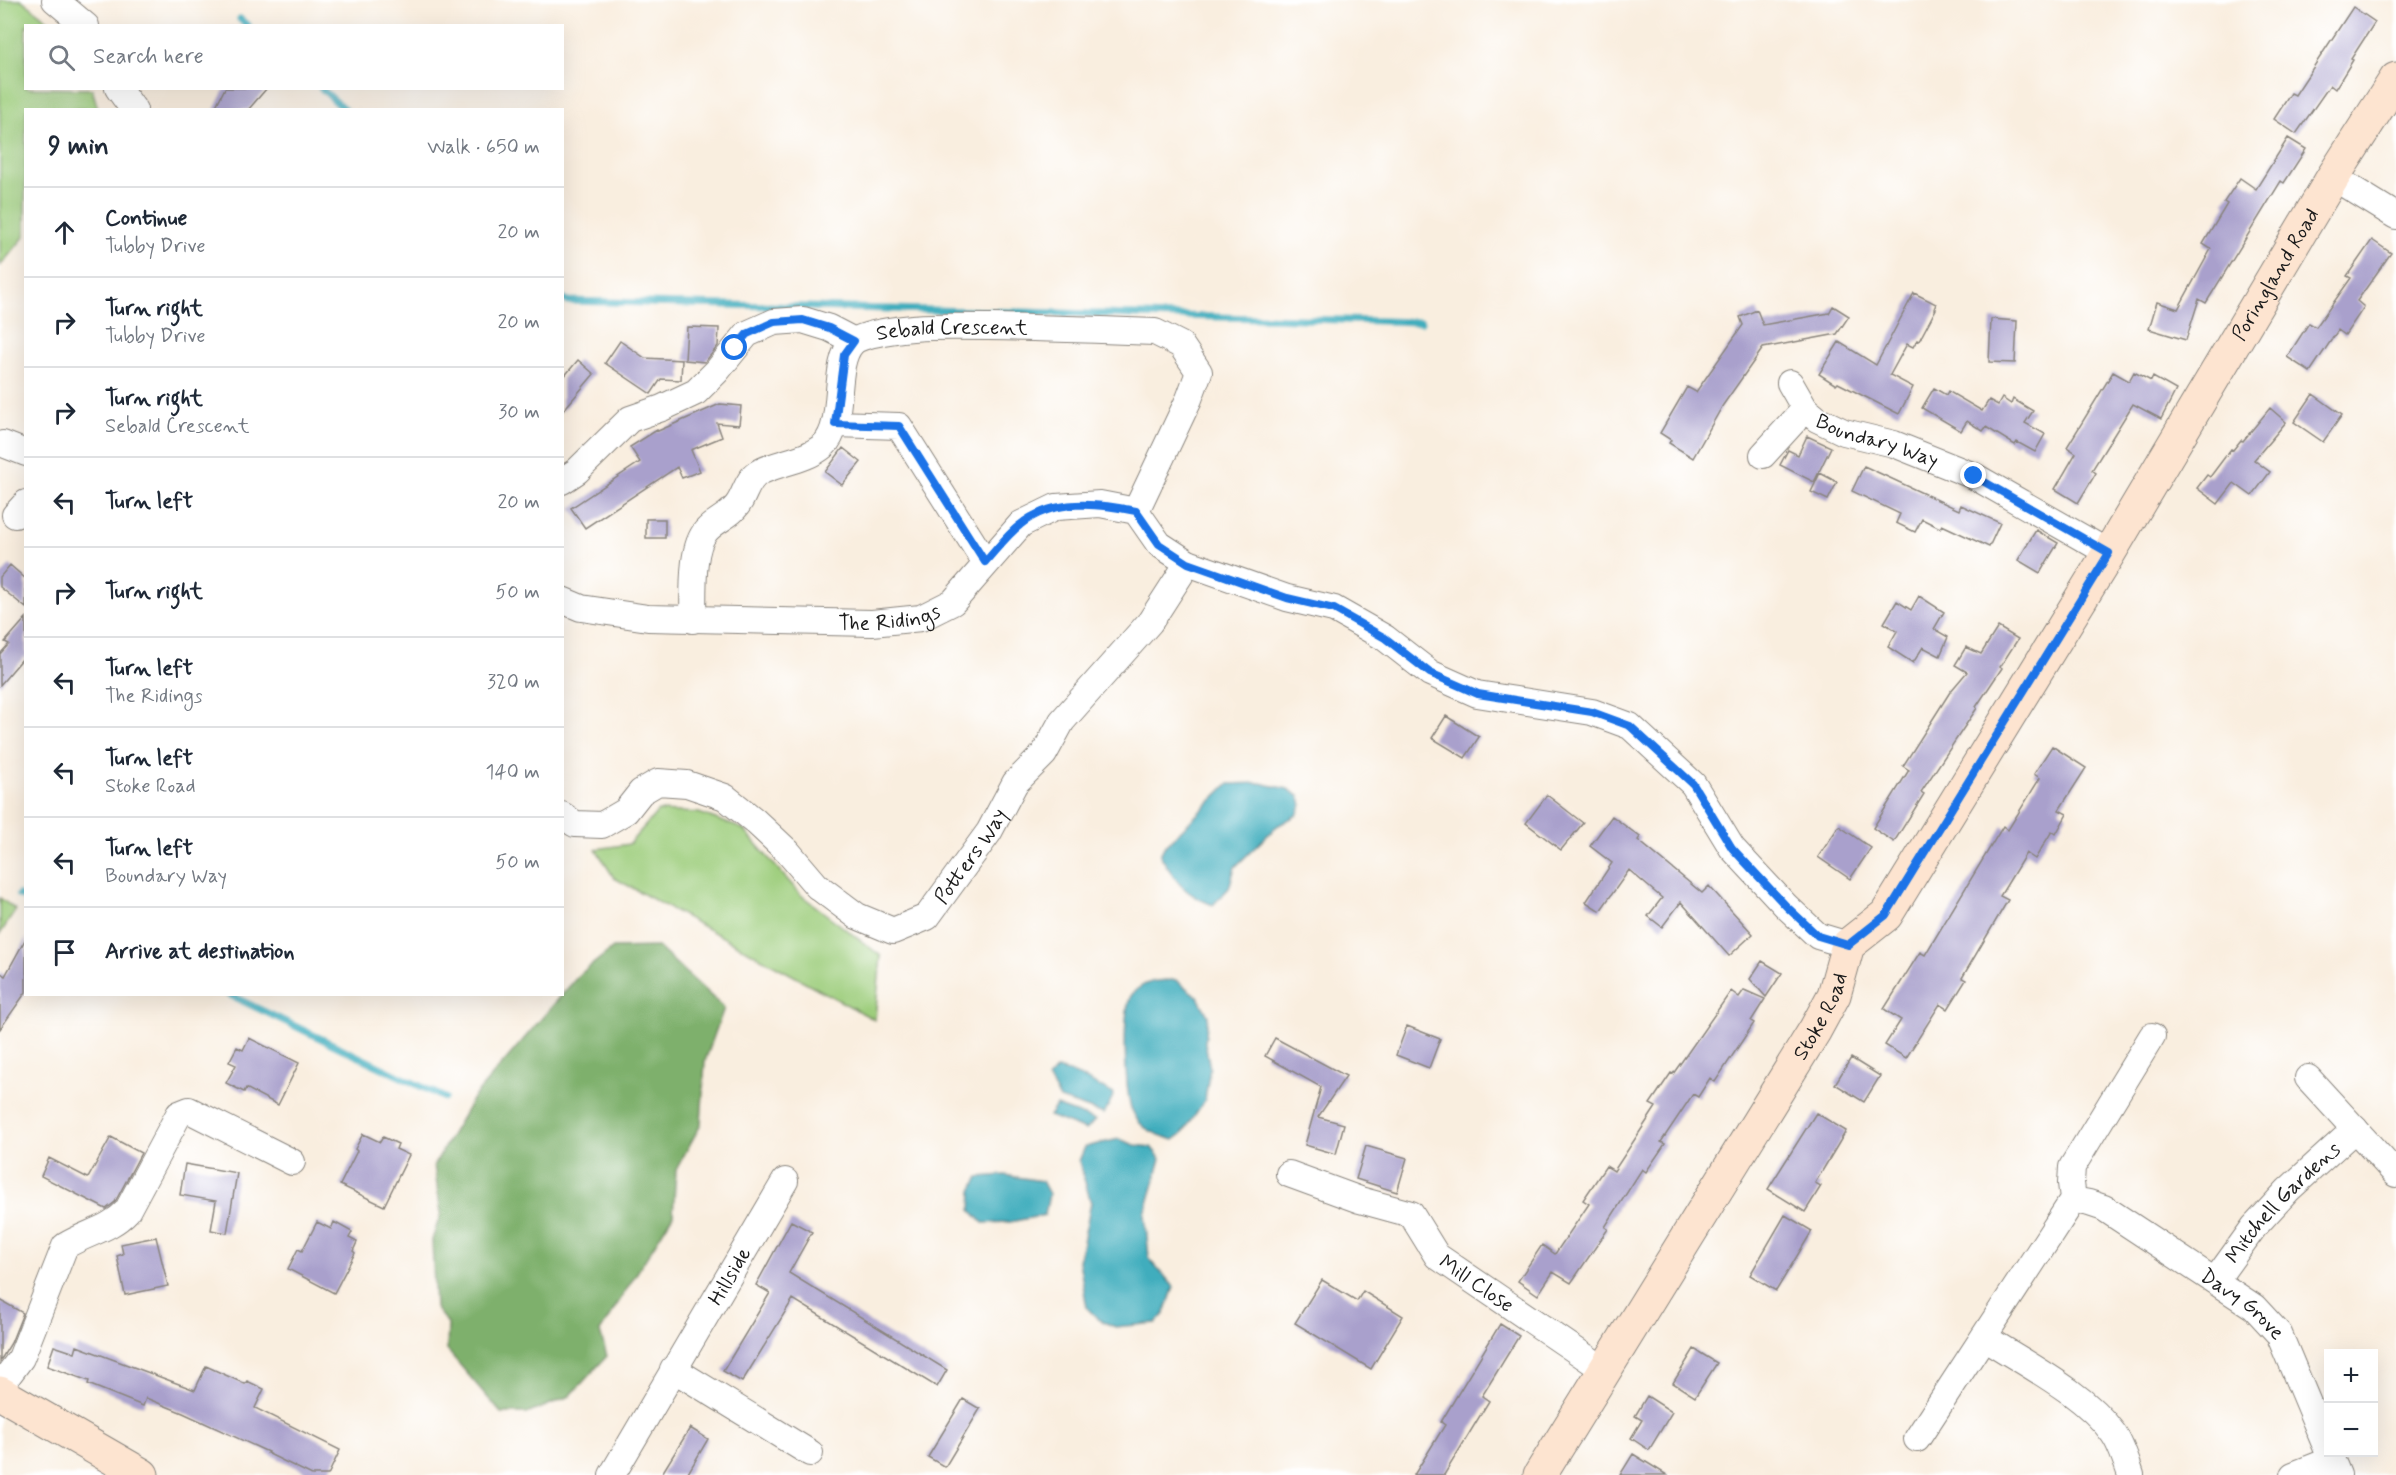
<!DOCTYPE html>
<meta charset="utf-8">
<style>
:root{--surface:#fff;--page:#f6f6f7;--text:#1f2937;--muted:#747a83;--line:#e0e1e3}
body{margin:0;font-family:Mynerve,sans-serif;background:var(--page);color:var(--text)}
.controls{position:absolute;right:18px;bottom:18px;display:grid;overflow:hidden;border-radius:0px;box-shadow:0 6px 24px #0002}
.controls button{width:54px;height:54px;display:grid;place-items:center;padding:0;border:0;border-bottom:2px solid var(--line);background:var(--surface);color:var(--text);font:30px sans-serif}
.stop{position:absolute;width:18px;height:18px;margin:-14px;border:4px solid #1a73e8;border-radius:50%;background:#fff}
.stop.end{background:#1a73e8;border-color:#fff;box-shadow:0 2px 6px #0008}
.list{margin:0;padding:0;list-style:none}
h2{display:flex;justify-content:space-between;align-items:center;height:78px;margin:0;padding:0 24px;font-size:26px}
h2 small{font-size:20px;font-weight:400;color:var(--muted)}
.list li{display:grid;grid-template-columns:39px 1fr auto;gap:18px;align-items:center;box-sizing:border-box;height:90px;padding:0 24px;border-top:2px solid var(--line)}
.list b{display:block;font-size:22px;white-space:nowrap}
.list p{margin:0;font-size:20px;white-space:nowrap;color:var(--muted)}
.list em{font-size:20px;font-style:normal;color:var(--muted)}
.icon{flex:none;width:33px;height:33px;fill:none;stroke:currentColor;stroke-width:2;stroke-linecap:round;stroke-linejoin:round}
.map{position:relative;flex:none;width:2396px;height:1475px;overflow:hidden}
.search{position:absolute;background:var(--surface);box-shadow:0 6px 24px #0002;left:24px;top:24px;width:540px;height:66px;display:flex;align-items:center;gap:15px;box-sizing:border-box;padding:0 21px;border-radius:0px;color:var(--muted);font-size:22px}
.panel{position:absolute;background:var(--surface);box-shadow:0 6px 24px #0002;left:24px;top:108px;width:540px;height:888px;border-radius:0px}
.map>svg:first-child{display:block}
.green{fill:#9dcd7c;stroke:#5c744c;stroke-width:1.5}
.forest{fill:#7eb06c;stroke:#4d6644;stroke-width:1.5}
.water{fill:#40adbd;stroke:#2e646c;stroke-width:1.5}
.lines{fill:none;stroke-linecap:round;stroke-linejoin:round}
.stream{stroke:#40adbd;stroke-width:7}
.building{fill:#a9a0cc}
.street-casing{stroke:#8a857e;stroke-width:28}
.secondary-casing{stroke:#8a857e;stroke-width:35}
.street{stroke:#fff;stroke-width:26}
.secondary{stroke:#fde4d0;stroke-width:33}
.route{stroke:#1a73e8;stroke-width:8}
.labels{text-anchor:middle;stroke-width:6;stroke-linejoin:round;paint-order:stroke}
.street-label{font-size:21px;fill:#1c1c1c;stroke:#fff}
</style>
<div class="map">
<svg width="2396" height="1475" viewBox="0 0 2396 1475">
<rect width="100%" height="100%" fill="#fff"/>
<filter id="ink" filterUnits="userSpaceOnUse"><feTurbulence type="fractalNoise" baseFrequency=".0167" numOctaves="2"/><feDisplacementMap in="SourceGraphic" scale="12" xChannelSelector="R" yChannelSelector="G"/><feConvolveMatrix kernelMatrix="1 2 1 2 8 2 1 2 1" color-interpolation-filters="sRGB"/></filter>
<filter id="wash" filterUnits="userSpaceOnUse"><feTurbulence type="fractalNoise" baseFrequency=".008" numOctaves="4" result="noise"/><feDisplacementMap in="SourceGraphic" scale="24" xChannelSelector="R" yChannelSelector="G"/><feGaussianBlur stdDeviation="1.35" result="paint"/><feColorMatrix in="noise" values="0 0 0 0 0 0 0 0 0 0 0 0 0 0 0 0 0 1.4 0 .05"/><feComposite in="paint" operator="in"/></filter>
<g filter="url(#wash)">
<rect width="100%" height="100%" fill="#f9eedf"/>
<path class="green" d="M0,0H22L54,25L26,26V88L92,89L98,109L26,110L25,236L0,266Z
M658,811L699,813L743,829L801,895L881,956L875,1020L614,878L596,849L629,844Z
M0,898L16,910L0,934Z"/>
<path class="forest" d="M658,947L724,1008L705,1061L701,1124L676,1170L673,1215L600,1332L607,1356L570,1396L529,1413H501L447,1350L448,1324L435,1308L432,1240L441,1213L434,1165L473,1098L579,975L613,948Z"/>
<path class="water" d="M1260,783L1288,789L1299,796L1302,805L1297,815L1277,826L1235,867L1229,888L1213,905C1183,894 1176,881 1160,855L1164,847L1228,784Z
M1176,980L1198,997L1208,1016L1205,1043L1210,1068L1205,1100L1182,1134L1174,1140C1164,1137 1148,1132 1141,1124C1137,1121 1133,1112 1131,1108C1125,1090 1121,1005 1133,993C1145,980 1159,980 1176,980Z
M1057,1069C1078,1073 1094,1084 1114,1094L1104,1114L1060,1099L1048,1078Z
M1056,1106L1095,1120L1086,1130L1049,1116Z
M1119,1139L1135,1145L1151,1147L1161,1159L1145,1214L1149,1258L1174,1287L1165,1313L1156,1323L1115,1327L1098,1319L1087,1308L1079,1261L1091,1203L1079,1161L1085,1147Z
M1004,1175L1042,1181L1049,1194L1045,1215L1010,1222L983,1223L971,1210L972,1191L979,1177Z"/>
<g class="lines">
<path class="stream" d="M240,19L248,26
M321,88L345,110
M562,298L567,301L1421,322
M19,895L26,898
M228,994L445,1098"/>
</g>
<g id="blocks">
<path class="building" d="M2353,7L2375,22L2351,59L2353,60L2335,89L2330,85L2296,134L2274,119L2291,93L2295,95Z
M225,88H267L248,110H214Z
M2288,138L2306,149L2284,183L2281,181L2206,303L2199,299L2186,340L2149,329L2157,302L2178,309L2211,249L2203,244L2227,204L2224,202L2240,178L2256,189Z
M2372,240L2391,253L2357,301L2364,307L2345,335L2338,330L2310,372L2287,357L2309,323L2316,327L2351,278L2347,276Z
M1914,293L1936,304L1934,309H1936L1919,341L1917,340L1913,347L1907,344L1890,375L1913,387L1899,414L1838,383L1836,385L1819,374L1839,342L1876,365Z
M1833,306L1849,316L1837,334L1763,348L1723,405L1693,458L1669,443L1671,440L1660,433L1687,387L1696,392L1743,325L1740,317L1757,310L1763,325L1829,313Z
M1991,319L2017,321L2015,363L1989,362Z
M687,327L719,328L718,346L705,362L685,360Z
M620,341L645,358L682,360L681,380L661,379L651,394L605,363Z
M578,360L594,374L562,412V379Z
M2113,372L2129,381L2134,372L2151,381L2153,377L2176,390L2161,419L2133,404L2092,470L2096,473L2078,503L2055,489L2076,453L2067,447Z
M1934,388L1946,395L1948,391L1982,411L1989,400L1998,405L2002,398L2011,404L2013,399L2033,411L2025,423L2045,434L2035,452L2017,442L2015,445L1986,427L1983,431L1967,421L1961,431L1922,408Z
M2313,394L2342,415L2323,442L2294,422Z
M720,404L741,406L739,425L717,423L722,437L691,450L700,471L682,478L677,467L585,528L571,508L640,462L630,447L657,430L658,431Z
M2270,408L2286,422L2254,460L2270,472L2252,496L2234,483L2218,504L2197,488L2207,475L2210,477L2231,449L2233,450L2241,440L2243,441Z
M1807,436L1831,447L1814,482L1780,465L1788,450L1798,455Z
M843,448L861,462L842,485L825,472Z
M1864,466L1959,510L1961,505L2000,523L1989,547L1942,525L1940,528L1922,519L1915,532L1896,523L1900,514L1852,491Z
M1820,473L1837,482L1828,500L1811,492Z
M646,519H665V538H646Z
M2036,530L2058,543L2040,573L2018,560Z
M10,565L26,579V608L0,587V577Z
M1919,596L1944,612L1934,629L1948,637L1940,656L1923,647L1913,663L1888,647L1897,631L1884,623L1897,601L1911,610Z
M26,618V658L24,657L0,685V654L9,644L5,642Z
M1998,627L2018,639L2000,667L2002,668L1976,707L1977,708L1921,792L1924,794L1894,842L1873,828L1909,770L1903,766L1950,692L1967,672L1955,665L1966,647L1981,654Z
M1446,716L1479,737L1465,758L1432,738Z
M2052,746L2086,768L2059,810L2067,814L2056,834L2052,831L2035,859L2026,853L2000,896L2008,900L1962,978L1966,980L1948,1009L1940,1004L1906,1058L1885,1045L1901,1020L1884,1009L1920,952L1925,955L2003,826L2008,830L2040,778L2034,774Z
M1547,795L1583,823L1561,850L1526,823Z
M1612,816L1640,837L1638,840L1702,893L1709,886L1753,934L1729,956L1681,902L1662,927L1648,916L1662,898L1629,870L1600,911L1586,902L1612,863L1590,846Z
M1839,826L1871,848L1850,879L1818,857Z
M26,938V992L0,1029V972L5,976Z
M1762,961L1782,973L1766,997L1750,979Z
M1744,990L1765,999L1751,1021L1754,1023L1715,1082L1710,1078L1698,1097L1693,1094L1661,1142L1665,1144L1646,1172L1642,1169L1605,1227L1608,1229L1571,1283L1553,1272L1538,1295L1518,1281L1542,1245L1555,1254L1589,1204L1583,1200L1606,1166L1614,1171L1656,1107L1650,1104L1671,1073L1673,1074L1731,991L1739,997Z
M1407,1026L1440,1039L1429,1068L1396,1055Z
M249,1038L299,1063L278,1105L246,1088L244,1092L226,1083L236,1065L229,1062L237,1047L243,1050Z
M1275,1038L1346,1076L1318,1117L1344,1124L1336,1154L1305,1145L1321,1087L1265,1056Z
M1851,1058L1880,1076L1864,1102L1835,1084Z
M1816,1113L1846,1131L1815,1183L1821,1186L1805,1212L1768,1189Z
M363,1134L380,1142L383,1137L398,1144L396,1149L409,1155L384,1206L340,1185L357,1151L355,1149Z
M111,1137L141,1153L115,1202L106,1209L41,1176L49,1158L88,1178Z
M1366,1146L1407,1158L1397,1192L1356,1179Z
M185,1164L237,1173L227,1233L211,1230L216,1201L180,1195Z
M1785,1215L1812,1231L1776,1291L1750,1275Z
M791,1221L812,1232L789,1273L947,1370L937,1387L793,1299L742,1382L723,1371L770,1293L756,1285Z
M317,1222L331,1229L334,1222L352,1232L349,1238L357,1242L353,1251L355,1253L334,1293L288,1269L298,1249L302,1251Z
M156,1237L168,1286L125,1295L117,1256L123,1254L121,1244Z
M1322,1280L1357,1301L1363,1291L1403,1316L1371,1369L1295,1323Z
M0,1300L23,1313L11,1343L0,1361Z
M1500,1324L1519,1336L1482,1396L1489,1401L1444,1475H1414L1445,1425L1441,1422Z
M54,1346L75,1353L77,1346L195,1390L206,1366L245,1384L247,1381L264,1389L255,1408L340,1450L328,1475H312L267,1453L268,1452L183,1413L146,1398L143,1406L88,1384L89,1381L47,1366Z
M1694,1349L1717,1363L1695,1397L1673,1383Z
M1647,1396L1672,1412L1649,1450L1631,1438L1642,1420L1635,1416Z
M963,1399L980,1409L945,1467L928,1457Z
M690,1428L708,1439L687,1475H661Z
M1633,1454L1667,1475H1620Z"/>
</g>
</g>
<g filter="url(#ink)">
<use href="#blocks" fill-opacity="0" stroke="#8a857e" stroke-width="1.5"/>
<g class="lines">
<defs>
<g id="street">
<path d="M55,0L86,26"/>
<path d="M118,88L134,110"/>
<path d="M2333,177L2396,216"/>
<path id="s1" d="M1790,383L1805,409L1817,419L1844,432L1894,444L1974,476L2109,553"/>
<path d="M835,424L899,426L985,562"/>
<path d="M3,444L26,453"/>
<path d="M1763,455L1805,409"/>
<path d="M562,481L577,471L630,419L662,408L696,392L717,371L747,334L774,322L803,320L829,328L854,341"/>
<path d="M15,515L26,503"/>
<path id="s2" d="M562,600L581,608L648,618L872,623L921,618L953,602L1021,524L1056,507L1100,504L1136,511L1159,544L1188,563L1287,598L1334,609L1385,638L1430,673L1477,694L1592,712L1630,726L1693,784L1732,848L1786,906L1818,936L1848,945"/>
<path id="s3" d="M693,620C694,596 690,549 706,531C716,519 732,516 740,501C746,491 748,478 760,472C779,462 805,461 823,446C847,424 831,366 852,343C862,332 916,327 932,327C1006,326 1081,329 1155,332L1181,345L1199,372L1189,399L1136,511"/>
<path id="s4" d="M562,815L575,824L602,825L626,811L641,792L658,782L687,784L725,797L755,821L788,852L817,886L857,916L893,931L927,917L989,832L1015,783L1044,754L1062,721L1150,622L1188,563"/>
<path d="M2308,1078L2396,1174"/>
<path id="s5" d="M1289,1174L1360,1200L1411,1214L1437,1256L1606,1371"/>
<path id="s6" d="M2073,1200L2089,1203L2104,1208L2254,1307L2279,1334L2338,1475"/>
<path id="s7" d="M2215,1281L2254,1227L2288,1190L2355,1129"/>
<path d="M1984,1337C2025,1364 2083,1392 2113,1433C2121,1444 2126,1461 2131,1475"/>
<path d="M673,1369L810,1453"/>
<path d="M0,1386L21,1358L65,1246C88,1232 109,1230 127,1211L179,1114L189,1110L292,1162"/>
<path d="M1917,1439L2073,1200L2071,1183L2072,1167L2152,1036"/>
<path id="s8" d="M612,1475L785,1181"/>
<path d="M2293,1475L2331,1460"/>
</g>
<g id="secondary">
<path d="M0,1393L142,1475"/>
<path id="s9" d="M1540,1475L1815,1030L1834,995L1848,945L1886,915L2109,553L2333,177L2396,79"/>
</g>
</defs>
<use href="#street" class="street-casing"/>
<use href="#secondary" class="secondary-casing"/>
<use href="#street" class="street"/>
<use href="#secondary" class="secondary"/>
</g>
</g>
<g class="lines" filter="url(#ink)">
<path class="route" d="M735,348L747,334L774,322L803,320L829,328L854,341L844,355L835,424L899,426L985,562C996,550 1007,535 1020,525C1053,498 1097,503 1136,511L1159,544L1188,563L1287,598L1334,609L1385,638L1430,673L1478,694L1592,712L1630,726L1693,784L1732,848L1786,906L1818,936L1848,945L1886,915L2109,553L1974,476"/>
</g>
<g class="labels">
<g class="street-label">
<text dy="7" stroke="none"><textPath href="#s9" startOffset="1413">Poringland Road</textPath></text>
<text dy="7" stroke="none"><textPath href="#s3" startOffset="453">Sebald Crescent</textPath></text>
<text dy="7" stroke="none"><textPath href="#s1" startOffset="110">Boundary Way</textPath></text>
<text dy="7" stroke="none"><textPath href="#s2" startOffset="330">The Ridings</textPath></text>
<text dy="7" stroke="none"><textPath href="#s4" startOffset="513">Potters Way</textPath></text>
<text dy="7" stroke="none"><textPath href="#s9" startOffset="538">Stoke Road</textPath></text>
<text dy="7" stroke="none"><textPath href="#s7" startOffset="104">Mitchell Gardens</textPath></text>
<text dy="7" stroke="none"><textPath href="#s8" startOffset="231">Hillside</textPath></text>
<text dy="7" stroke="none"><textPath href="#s5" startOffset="226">Mill Close</textPath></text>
<text dy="7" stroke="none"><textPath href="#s6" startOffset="201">Davy Grove</textPath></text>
</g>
</g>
</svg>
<div class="controls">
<button>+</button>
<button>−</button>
</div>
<div class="stop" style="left:735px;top:348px"></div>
<div class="stop end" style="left:1974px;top:476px"></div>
<div class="search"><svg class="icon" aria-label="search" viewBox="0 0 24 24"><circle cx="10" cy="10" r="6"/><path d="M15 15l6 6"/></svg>Search here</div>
<section class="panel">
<h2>9 min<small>Walk · 650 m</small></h2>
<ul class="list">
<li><svg class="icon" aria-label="ahead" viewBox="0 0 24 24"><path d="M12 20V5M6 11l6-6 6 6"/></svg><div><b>Continue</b><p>Tubby Drive</p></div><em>20 m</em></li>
<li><svg class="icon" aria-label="right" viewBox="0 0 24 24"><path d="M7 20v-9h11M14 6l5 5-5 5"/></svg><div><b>Turn right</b><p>Tubby Drive</p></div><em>20 m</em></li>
<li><svg class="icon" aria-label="right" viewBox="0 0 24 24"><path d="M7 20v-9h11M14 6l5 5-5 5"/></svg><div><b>Turn right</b><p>Sebald Crescent</p></div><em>30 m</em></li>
<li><svg class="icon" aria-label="left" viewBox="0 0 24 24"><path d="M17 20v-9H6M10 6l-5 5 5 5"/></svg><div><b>Turn left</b></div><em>20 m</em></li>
<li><svg class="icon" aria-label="right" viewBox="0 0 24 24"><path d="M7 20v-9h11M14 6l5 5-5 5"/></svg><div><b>Turn right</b></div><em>50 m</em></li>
<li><svg class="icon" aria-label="left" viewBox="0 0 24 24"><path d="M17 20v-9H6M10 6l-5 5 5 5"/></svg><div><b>Turn left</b><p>The Ridings</p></div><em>320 m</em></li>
<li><svg class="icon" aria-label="left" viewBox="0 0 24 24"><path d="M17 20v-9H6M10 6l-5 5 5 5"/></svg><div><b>Turn left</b><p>Stoke Road</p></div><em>140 m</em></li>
<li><svg class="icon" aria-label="left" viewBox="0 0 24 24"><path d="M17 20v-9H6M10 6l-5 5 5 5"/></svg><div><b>Turn left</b><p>Boundary Way</p></div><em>50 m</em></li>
<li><svg class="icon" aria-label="arrive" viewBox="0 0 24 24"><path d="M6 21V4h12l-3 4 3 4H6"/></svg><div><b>Arrive at destination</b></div></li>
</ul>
</section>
</div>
